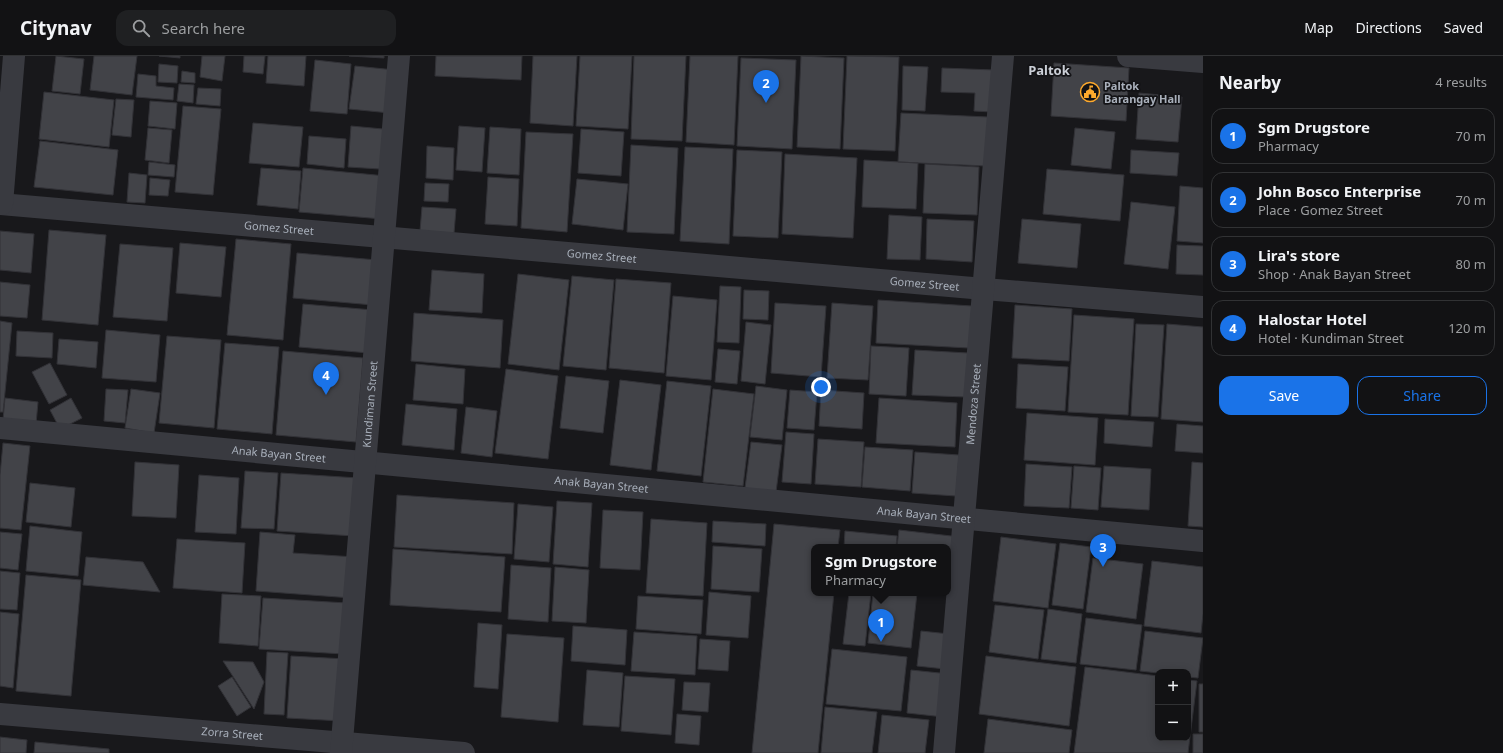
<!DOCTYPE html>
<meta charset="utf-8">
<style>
:root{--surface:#121214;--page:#1f2022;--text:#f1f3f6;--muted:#9c9ea0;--line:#313234;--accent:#1a73e8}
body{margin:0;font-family:"Noto Sans",sans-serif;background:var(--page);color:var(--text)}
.controls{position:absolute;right:12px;bottom:12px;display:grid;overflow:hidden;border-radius:8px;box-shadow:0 2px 10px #0003}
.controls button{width:36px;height:36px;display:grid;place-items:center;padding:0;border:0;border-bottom:1px solid var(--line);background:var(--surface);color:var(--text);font:20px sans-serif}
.you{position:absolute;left:821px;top:331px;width:14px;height:14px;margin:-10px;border:3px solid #fff;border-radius:50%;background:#1a73e8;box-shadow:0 0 0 6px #1a73e833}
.badge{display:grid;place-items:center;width:26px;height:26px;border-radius:50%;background:var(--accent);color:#fff;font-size:13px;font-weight:700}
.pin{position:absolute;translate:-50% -33px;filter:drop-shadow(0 1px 2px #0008)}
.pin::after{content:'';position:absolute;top:21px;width:14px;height:12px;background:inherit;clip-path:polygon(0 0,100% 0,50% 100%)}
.popup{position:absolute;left:811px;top:488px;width:140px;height:52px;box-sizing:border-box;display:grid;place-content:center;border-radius:8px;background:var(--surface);filter:drop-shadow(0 1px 3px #0005);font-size:13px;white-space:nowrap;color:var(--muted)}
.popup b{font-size:15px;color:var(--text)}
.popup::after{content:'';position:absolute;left:50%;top:100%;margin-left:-8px;border:8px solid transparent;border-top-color:var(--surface)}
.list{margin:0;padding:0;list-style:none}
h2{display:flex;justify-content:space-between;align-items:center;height:52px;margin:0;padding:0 16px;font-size:17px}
h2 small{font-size:13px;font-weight:400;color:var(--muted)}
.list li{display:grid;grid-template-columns:26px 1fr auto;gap:12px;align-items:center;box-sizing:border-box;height:56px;margin:0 8px 8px;padding:0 8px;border:1px solid var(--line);border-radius:12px}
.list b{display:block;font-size:15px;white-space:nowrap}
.list p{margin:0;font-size:13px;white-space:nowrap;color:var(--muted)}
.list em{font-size:13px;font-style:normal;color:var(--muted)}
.actions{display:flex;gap:8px;padding:12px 16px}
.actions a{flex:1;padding:9px 0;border:1px solid var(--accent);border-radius:12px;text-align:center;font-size:14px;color:var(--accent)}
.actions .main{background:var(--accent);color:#fff}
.icon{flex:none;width:22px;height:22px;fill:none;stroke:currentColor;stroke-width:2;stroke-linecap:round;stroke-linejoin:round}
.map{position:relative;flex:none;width:1203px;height:697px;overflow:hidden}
header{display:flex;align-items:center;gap:24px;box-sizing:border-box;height:56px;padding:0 20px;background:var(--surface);border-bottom:1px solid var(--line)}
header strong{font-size:19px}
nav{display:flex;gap:22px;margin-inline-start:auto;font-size:14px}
.search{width:280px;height:36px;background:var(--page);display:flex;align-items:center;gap:10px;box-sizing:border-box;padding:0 14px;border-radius:12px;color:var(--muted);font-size:15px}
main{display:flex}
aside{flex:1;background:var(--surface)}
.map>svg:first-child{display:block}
.building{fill:#424348;stroke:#323237}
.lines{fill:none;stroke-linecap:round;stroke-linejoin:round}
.minor{stroke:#393a40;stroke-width:22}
.labels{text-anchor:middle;stroke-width:3.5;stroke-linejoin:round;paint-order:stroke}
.poi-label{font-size:11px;font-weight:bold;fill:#a9b0bb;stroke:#131316;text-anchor:start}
.street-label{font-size:11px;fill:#a9b0bb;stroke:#131316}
.quarter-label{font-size:13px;font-weight:bold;fill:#cbcfd7;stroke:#131316}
</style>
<header>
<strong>Citynav</strong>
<div class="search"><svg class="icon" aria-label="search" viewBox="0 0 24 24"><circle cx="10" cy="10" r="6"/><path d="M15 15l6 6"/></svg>Search here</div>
<nav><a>Map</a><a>Directions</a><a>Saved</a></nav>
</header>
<main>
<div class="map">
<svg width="1203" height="697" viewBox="0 0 1203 697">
<rect width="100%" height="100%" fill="#18181b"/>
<path class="building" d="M56,0L84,3L80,38L52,35Z
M94,0H137L132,39L90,34Z
M159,0H180V2Z
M202,0H225L222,25L200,21Z
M244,0H265L263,18L243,16Z
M268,0H306L304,30L266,27Z
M349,0H384V2Z
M436,0H522L521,24L435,20Z
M533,0H577L573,70L530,67Z
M580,0H632L628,73L576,70Z
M634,0H686L682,85L631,83Z
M690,0H738L734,89L686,86Z
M801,0L844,2L840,93L797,91Z
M847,0L899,1L895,95L843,93Z
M741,2L796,4L792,93L737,90Z
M315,4L351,8L347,58L310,55Z
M1054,7L1129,12L1126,65L1051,60Z
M159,8L178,10L177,27L158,26Z
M355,10L395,14L390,57L349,53Z
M903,10L928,11L925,55L902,54Z
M942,12L994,14L992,56L974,55L975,37L941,36Z
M182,15L195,17V27L181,26Z
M138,18L156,20V30L174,32L173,44L136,41Z
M179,28L194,29L193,47L177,45Z
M198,32L221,33L220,50L196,48Z
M44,36L114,44L109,91L39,83Z
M1139,37L1182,41L1178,86L1136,83Z
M116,43L134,44L131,81L112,79Z
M150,45L177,47L175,73L148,70Z
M183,50L221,53L213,139L175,136Z
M901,57L988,61L986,110L898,106Z
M253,67L303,71L299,111L249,107Z
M351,70L383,73L380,113L348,111Z
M459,70L485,72L482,116L456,114Z
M490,71L521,73L519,119L487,117Z
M148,72L172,74L169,107L145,104Z
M1075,72L1115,76L1111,113L1071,109Z
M581,73L624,76L621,120L578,117Z
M526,76L573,78L567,176L521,172Z
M309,80L346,83L344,112L307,108Z
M40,85L118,94L113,139L34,131Z
M631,89L678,92L674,178L627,176Z
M427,90L454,92L453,124L426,122Z
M685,91L733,93L729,188L680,185Z
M737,94L782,96L778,182L733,180Z
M1131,94L1179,97L1177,120L1130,117Z
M785,98L857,102L853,182L782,178Z
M864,104L918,107L916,153L862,151Z
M149,106L175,109L174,121L148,119Z
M925,108L979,111L977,159L923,157Z
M261,112L301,115L298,153L257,149Z
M303,112L386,120L382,163L299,156Z
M1047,113L1124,119L1120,165L1043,158Z
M129,117L147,119L145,147L127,146Z
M488,121L519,123L517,170L485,168Z
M150,122L170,124L168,140L149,139Z
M577,123L628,128L623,174L572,168Z
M425,127L449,128L448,146L424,145Z
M1180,130L1203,132V187L1177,185Z
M1131,146L1175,151L1168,213L1124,208Z
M422,151L456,153L454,177L420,175Z
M889,159L922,161L920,204L887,203Z
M927,163L974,165L972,206L926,203Z
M1022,163L1081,168L1077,212L1018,207Z
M49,174L106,179L98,269L42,264Z
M0,175L34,178L31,217L0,214Z
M236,183L291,188L283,284L227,279Z
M180,187L226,191L221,241L176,237Z
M120,188L173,192L167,265L113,261Z
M1177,189L1203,190V219L1176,218Z
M297,197L377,204L373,249L293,242Z
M432,214L484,218L482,257L429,254Z
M518,218L569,224L559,314L508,308Z
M572,220L614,224L606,314L563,310Z
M616,223L671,227L664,317L609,312Z
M0,226L30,229L27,262L0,260Z
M720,230L741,231L739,287L717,286Z
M744,234L769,235L768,264L743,263Z
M673,240L717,244L711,324L666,320Z
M878,244L972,250L969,292L876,287Z
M775,247L826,250L821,321L771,317Z
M832,247L873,250L868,324L827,322Z
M303,248L373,254L369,297L299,291Z
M1015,249L1072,253L1069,305L1012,302Z
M414,257L503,264L500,312L411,305Z
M1074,259L1134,263L1128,359L1068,356Z
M0,265L12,267L3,356H0Z
M746,266L771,269L765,328L741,325Z
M1136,268L1164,269L1158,361L1131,360Z
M1167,268L1203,271V366L1161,363Z
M106,274L160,279L156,326L102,322Z
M17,275L53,277L52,302L16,300Z
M167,280L221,284L214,372L159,367Z
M59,283L98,286L96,312L57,308Z
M225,287L279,291L272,378L217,373Z
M871,290L909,292L906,340L869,338Z
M718,293L740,295L737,328L715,326Z
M915,294L968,297L966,341L912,339Z
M283,295L363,302L356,386L276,379Z
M50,307L67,339L49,348L32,316Z
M416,308L465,313L463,348L413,344Z
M1018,308L1068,311L1065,355L1016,352Z
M506,313L558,320L548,403L495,397Z
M566,320L609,325L603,377L560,372Z
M620,324L661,329L651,414L610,409Z
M667,325L711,330L701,420L657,415Z
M756,330L787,334L782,384L750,381Z
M106,333L128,334L125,367L104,365Z
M131,333L160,337L154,377L125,372Z
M713,333L754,338L743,430L703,426Z
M790,334L817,336L814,374L787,372Z
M821,334L864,337L862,373L819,370Z
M5,342L38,346L36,368L3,364Z
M71,342L82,362L60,373L50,354Z
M879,342L957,347L955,391L876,387Z
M406,348L457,353L454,394L402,389Z
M466,351L497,355L492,401L461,397Z
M1027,357L1098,362L1095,409L1024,404Z
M1105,363L1154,366L1152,391L1104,387Z
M1177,368L1203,370V397L1175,395Z
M786,376L814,378L811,428L782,426Z
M818,383L864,386L861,431L815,428Z
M751,386L782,389L776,436L745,432Z
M3,387L30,390L21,474L0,472V419Z
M865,391L913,394L910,435L862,431Z
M915,396L959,399L956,440L912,437Z
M135,406L179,409L176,462L132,460Z
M1192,406L1203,407V471L1188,470Z
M1026,408L1072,411L1069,452L1024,450Z
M1074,410L1101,412L1098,454L1071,452Z
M1104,410L1151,413L1149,454L1101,451Z
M245,415L278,417L274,473L241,472Z
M281,417L358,422L354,480L277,475Z
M199,419L239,422L236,478L195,476Z
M30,427L75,432L71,471L26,466Z
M397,439L514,447L512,498L394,491Z
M557,445L592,447L588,511L553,508Z
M518,448L553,451L549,506L514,503Z
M603,454L643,456L640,514L600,512Z
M651,463L707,467L703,540L646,537Z
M713,465L766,468L765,490L712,486Z
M774,468L840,474L838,491H814V537H834L818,697H752Z
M30,470L82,476L78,520L26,515Z
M899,474L960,481L948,525V491H897Z
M845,475L897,480L896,491H844Z
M0,476L22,478L18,514L0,512Z
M260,476L295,479L293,497L355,501L352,542L256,535Z
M1001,481L1056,488L1048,552L993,545Z
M177,483L245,487L242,537L173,532Z
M1060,487L1091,491L1083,553L1052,549Z
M713,490L762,493L759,536L711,533Z
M393,493L505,501L501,556L390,549Z
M86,501L143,506L160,536L83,529Z
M1093,502L1143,508L1136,563L1086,556Z
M1152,505L1203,511V558L1201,577L1144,570Z
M511,509L551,512L548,566L508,563Z
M555,511L589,514L586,567L552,565Z
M0,515L20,517L17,554L0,553Z
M26,519L81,524L71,640L16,635Z
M709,536L751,540L748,582L706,579Z
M849,537H871L865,590L843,588Z
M873,537H917L911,592L868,587Z
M222,538L261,540L258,590L219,587Z
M638,540L703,544L701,578L636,573Z
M263,542L347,547L344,598L259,593Z
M995,549L1044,554L1038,603L989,596Z
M1048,553L1082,558L1076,607L1041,603Z
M0,556L19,558L13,632L0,630Z
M1086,562L1142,569L1136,614L1080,608Z
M478,567L502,569L498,633L474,631Z
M573,570L627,574L625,609L571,605Z
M921,575L949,578L945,613L917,610Z
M1145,575L1203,582L1198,622L1188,621V616L1158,617L1140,615Z
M634,576L697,580L695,619L631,615Z
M507,578L564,582L558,666L501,661Z
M700,583L730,585L728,615L698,613Z
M832,593L907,601L901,655L826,648Z
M267,596L288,597L284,659L264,658Z
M291,600L346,603L342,665L287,662Z
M986,600L1076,611L1069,670L979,658Z
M223,605L253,606L264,626L254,653Z
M1085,611L1158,620V682H1188V624L1197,625L1188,697H1074Z
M587,614L623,617L619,671L583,669Z
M911,614L949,618L944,661L907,657Z
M625,620L675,623L671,679L621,675Z
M232,621L251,651L237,660L218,630Z
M684,626L710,627L708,656L682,654Z
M1199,628H1203V676H1199Z
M825,651L877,656L872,697H821Z
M677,658L701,660L699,689L675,687Z
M882,659L929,664L925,697H878Z
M988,663L1072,674L1069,697H984Z
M1193,678H1203V697H1193Z
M0,681L27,684L26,697H0Z
M35,686L109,693V697H34Z"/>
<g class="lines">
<g class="minor">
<path d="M1128,0L1203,6"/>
<path id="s1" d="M0,148L984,233L1203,251"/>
<path d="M2,148L14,0"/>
<path id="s2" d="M0,372L1203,485"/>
<path id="s3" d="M0,658L464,697"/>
<path id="s4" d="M341,697L399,0"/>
<path id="s5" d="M944,697L1003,0"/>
</g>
</g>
<defs>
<symbol id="civic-ring" viewBox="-11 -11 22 22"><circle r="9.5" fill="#131316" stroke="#ffaa2c" stroke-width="1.5"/><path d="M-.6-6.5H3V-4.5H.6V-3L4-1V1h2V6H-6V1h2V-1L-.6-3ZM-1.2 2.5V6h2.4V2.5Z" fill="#ffaa2c"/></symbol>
</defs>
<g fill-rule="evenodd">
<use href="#civic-ring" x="1079" y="25" width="22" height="22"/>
</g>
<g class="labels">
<g class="poi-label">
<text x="1104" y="34">Paltok<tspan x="1104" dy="13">Barangay Hall</tspan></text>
</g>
<g class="street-label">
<text dy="4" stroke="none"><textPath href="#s1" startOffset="280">Gomez Street</textPath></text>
<text dy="4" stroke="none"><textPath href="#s1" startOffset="604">Gomez Street</textPath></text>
<text dy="4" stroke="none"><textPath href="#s1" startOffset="928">Gomez Street</textPath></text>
<text dy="4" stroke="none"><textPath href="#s4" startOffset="350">Kundiman Street</textPath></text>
<text dy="4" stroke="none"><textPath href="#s5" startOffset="350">Mendoza Street</textPath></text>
<text dy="4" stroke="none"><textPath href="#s2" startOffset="280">Anak Bayan Street</textPath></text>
<text dy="4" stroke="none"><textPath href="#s2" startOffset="604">Anak Bayan Street</textPath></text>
<text dy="4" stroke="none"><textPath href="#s2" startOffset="928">Anak Bayan Street</textPath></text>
<text dy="4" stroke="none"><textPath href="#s3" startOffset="233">Zorra Street</textPath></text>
</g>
<g class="quarter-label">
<text x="1049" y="19">Paltok</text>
</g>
</g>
</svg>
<div class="controls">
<button>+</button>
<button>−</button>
</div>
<div class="you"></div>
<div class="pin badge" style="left:881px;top:586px">1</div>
<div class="popup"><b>Sgm Drugstore</b>Pharmacy</div>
<div class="pin badge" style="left:766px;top:47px">2</div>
<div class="pin badge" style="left:1103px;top:511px">3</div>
<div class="pin badge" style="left:326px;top:339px">4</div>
</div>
<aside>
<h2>Nearby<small>4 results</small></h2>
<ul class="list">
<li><span class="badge">1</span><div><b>Sgm Drugstore</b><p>Pharmacy</p></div><em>70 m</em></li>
<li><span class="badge">2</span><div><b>John Bosco Enterprise</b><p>Place · Gomez Street</p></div><em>70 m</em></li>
<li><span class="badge">3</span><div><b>Lira's store</b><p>Shop · Anak Bayan Street</p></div><em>80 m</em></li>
<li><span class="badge">4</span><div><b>Halostar Hotel</b><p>Hotel · Kundiman Street</p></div><em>120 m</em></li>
</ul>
<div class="actions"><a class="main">Save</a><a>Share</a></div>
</aside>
</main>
